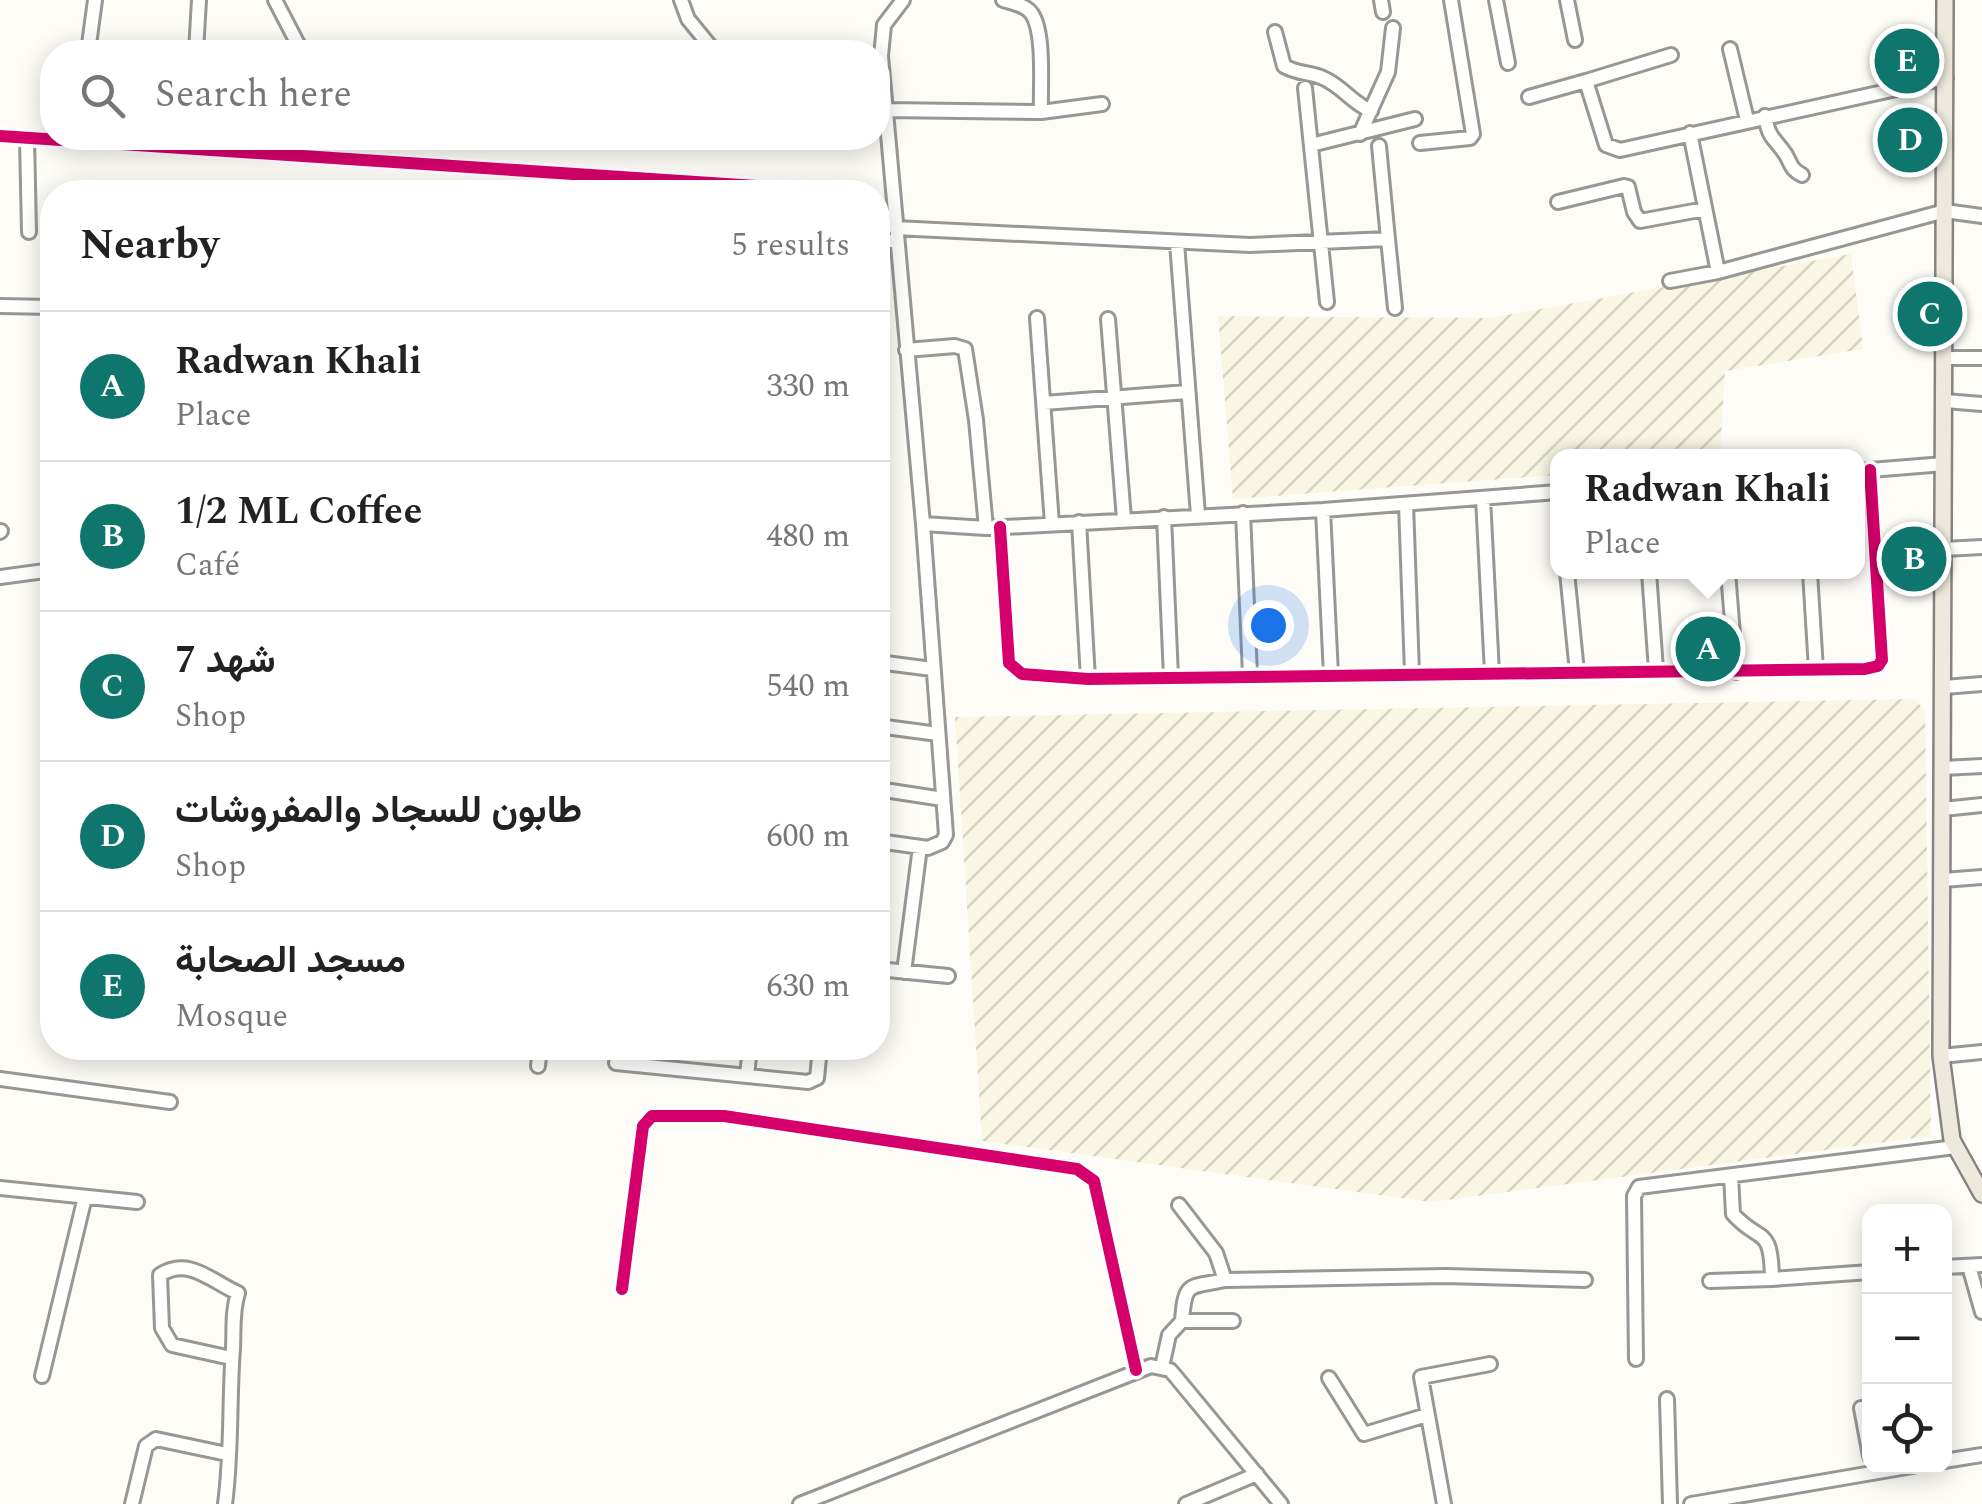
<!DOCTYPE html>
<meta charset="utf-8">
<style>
:root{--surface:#fff;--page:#f2f2f2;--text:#222;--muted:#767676;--line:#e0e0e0;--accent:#0f766e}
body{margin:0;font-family:Spectral,Vazirmatn,serif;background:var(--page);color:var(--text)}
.controls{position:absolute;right:30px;bottom:30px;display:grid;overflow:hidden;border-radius:20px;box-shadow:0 5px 25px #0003}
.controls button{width:90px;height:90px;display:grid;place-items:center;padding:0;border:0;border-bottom:2px solid var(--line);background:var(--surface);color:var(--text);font:50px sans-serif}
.you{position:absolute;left:1268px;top:625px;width:35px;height:35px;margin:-25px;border:8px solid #fff;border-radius:50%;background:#1a73e8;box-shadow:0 0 0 15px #1a73e833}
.badge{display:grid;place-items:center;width:65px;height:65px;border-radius:50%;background:var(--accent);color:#fff;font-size:32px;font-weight:700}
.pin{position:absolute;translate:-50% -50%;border:5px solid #fff;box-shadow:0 2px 10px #0006}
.popup{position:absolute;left:1550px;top:449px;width:315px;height:130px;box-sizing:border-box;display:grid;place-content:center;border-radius:20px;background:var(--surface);filter:drop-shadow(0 2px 8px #0005);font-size:32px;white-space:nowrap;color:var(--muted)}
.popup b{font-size:38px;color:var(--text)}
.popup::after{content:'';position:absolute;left:50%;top:100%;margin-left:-20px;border:20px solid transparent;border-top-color:var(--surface)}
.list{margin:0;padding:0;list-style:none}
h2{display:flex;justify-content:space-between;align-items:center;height:130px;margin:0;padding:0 40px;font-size:42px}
h2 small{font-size:32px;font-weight:400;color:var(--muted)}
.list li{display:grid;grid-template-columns:65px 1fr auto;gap:30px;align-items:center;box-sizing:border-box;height:150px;padding:0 40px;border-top:2px solid var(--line)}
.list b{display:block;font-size:38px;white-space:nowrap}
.list p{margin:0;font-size:32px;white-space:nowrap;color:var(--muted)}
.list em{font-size:32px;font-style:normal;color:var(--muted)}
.icon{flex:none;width:55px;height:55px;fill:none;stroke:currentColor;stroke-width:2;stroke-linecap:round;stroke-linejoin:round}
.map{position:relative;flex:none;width:1982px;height:1504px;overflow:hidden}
.search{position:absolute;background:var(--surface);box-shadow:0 5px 25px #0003;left:40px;top:40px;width:850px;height:110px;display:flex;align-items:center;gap:25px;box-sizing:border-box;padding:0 35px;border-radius:40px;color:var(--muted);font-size:38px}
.panel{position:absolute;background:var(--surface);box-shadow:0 5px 25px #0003;left:40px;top:180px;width:850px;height:880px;border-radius:40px}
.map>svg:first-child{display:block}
.farmland{fill:url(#farmland-furrows)}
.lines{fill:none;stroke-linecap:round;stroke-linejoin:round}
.minor-casing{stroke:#979795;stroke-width:18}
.major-casing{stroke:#858482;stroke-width:20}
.minor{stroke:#fffffe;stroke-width:12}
.major{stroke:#ede9dc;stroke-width:15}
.cycleway-casing{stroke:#fff;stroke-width:19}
.cycleway{stroke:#d6006c;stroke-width:12}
</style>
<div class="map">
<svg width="1982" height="1504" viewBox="0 0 1982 1504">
<defs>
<pattern id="farmland-furrows" width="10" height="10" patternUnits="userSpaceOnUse" patternTransform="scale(2.5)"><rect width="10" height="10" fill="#f9f7e4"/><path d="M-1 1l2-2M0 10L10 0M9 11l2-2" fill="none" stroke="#d4d3c3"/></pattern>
</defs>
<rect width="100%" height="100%" fill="#fdfcf7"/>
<path class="farmland" d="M1851,254L1863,349L1725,371L1720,456L1558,457V475L1233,499L1218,316L1490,318Z
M1912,699L1925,709L1931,1136L1431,1202L982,1141L955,717Z"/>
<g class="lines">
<defs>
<path id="minor" d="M275,0L302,52
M681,0L688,19L715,52
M903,0L884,25L881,56L923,524L986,528L1323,510L1558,492
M1003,0C1013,3 1026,5 1032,14C1045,34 1040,88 1041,112
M1381,0L1383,12
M1496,0L1508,63
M1567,0L1575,40
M1275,32L1284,66C1297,74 1310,72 1323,78C1342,86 1352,103 1371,111
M1730,49L1747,120
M88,52L95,0
M196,52L199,0
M1586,81L1671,55
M1305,88L1327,302
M1529,97L1586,81L1606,145L1620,150L1946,78
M886,110L1041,112L1102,104
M1765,116C1769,140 1775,138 1786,155C1792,166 1791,169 1802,175
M1690,133L1718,272
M1360,134L1388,72L1393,28
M0,136L846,192
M27,138L29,232
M1420,143L1470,138L1473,134L1451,0
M1311,145L1415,119
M561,192V174
M1558,202L1624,186L1628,187L1634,212L1640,221L1705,209
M895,228L1250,245L1388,239L1379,146
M1388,239L1395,308
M878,241H897
M1177,243L1198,515
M1670,281L1718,272L1945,211L1982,216
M0,306L52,307
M1037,318L1052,524
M1108,319L1124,519
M906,350L955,346L965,349L976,420L986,528
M1945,358H1982
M1945,401L1982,404
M1044,403L1187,392
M1858,471L1944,464
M1483,498L1492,673
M1406,504L1412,673
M1323,510L1331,675
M1243,513L1250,675
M1164,517L1171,677
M1079,522L1088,679
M1000,527L1009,663L1022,674L1088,679L1865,669L1878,666L1882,660L1870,470
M0,532L1,531
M1944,549L1982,547
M1567,572L1577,672
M1649,572L1656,670
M1728,572L1736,672
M1810,572L1816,670
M0,577L52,570
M878,662L932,669
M1944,687L1982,684
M878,726L938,734
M1943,768L1982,766
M878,789L943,799
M1943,809L1982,805
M878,841L928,848L942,842L946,835L923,524
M1943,880L1982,877
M878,969L948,976
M904,972L920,847
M1941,1056L1982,1052
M616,1063L808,1082L817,1078L820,1048
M538,1066L540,1048
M747,1075L750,1048
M0,1079L170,1102
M1731,1176L1733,1214C1761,1245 1771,1224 1772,1279L1870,1272
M0,1188L137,1202
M1179,1205L1216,1253L1225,1280
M1969,1266L1982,1312
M1944,1267L1982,1265
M1710,1281L1772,1279
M622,1289L643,1126L652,1116H724L1077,1169L1094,1181L1136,1370
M1182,1321C1185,1280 1189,1288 1225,1280L1446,1276L1585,1280
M1636,1359L1634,1196L1639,1187L1955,1147
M1162,1367L1169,1335L1182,1321H1233
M42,1376L85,1197
M1329,1378L1364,1434L1427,1415
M1667,1399L1670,1504
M1861,1408L1870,1456
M1944,1461L1982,1455
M132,1504L146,1446L156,1439L227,1454
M225,1504C232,1453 229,1401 233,1348C234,1329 232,1312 238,1293C212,1282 189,1256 160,1275L162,1328L172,1345L231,1358
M800,1504L1151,1366L1170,1370L1176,1377L1281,1504
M1186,1504L1257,1474
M1444,1504L1421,1377L1490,1364
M1691,1504L1913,1466"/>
<path id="major" d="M1945,0L1941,1056L1952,1140L1982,1194"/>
</defs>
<use href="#minor" class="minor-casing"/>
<use href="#major" class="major-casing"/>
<use href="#minor" class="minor"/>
<use href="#major" class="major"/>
<defs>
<path id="cycleway" d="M0,136L846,192
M1000,527L1009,663L1022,674L1088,679L1865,669L1878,666L1882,660L1870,470
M622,1289L643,1126L652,1116H724L1077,1169L1094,1181L1136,1370"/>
</defs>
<use href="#cycleway" class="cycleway-casing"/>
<use href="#cycleway" class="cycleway"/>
</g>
</svg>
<div class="controls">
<button>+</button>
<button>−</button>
<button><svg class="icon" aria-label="locate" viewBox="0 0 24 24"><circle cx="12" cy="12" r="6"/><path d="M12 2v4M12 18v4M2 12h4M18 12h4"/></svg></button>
</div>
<div class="you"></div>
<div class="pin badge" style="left:1708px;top:649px">A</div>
<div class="popup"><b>Radwan Khali</b>Place</div>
<div class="pin badge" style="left:1914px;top:559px">B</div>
<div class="pin badge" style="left:1930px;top:314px">C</div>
<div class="pin badge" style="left:1910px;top:140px">D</div>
<div class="pin badge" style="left:1907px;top:61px">E</div>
<div class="search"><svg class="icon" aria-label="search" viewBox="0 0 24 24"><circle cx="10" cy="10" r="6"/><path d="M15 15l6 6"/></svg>Search here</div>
<section class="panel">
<h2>Nearby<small>5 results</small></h2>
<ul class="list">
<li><span class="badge">A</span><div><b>Radwan Khali</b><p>Place</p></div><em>330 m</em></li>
<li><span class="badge">B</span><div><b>1/2 ML Coffee</b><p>Café</p></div><em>480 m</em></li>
<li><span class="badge">C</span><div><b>شهد 7</b><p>Shop</p></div><em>540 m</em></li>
<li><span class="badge">D</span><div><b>طابون للسجاد والمفروشات</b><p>Shop</p></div><em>600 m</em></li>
<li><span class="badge">E</span><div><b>مسجد الصحابة</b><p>Mosque</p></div><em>630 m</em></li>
</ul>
</section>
</div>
